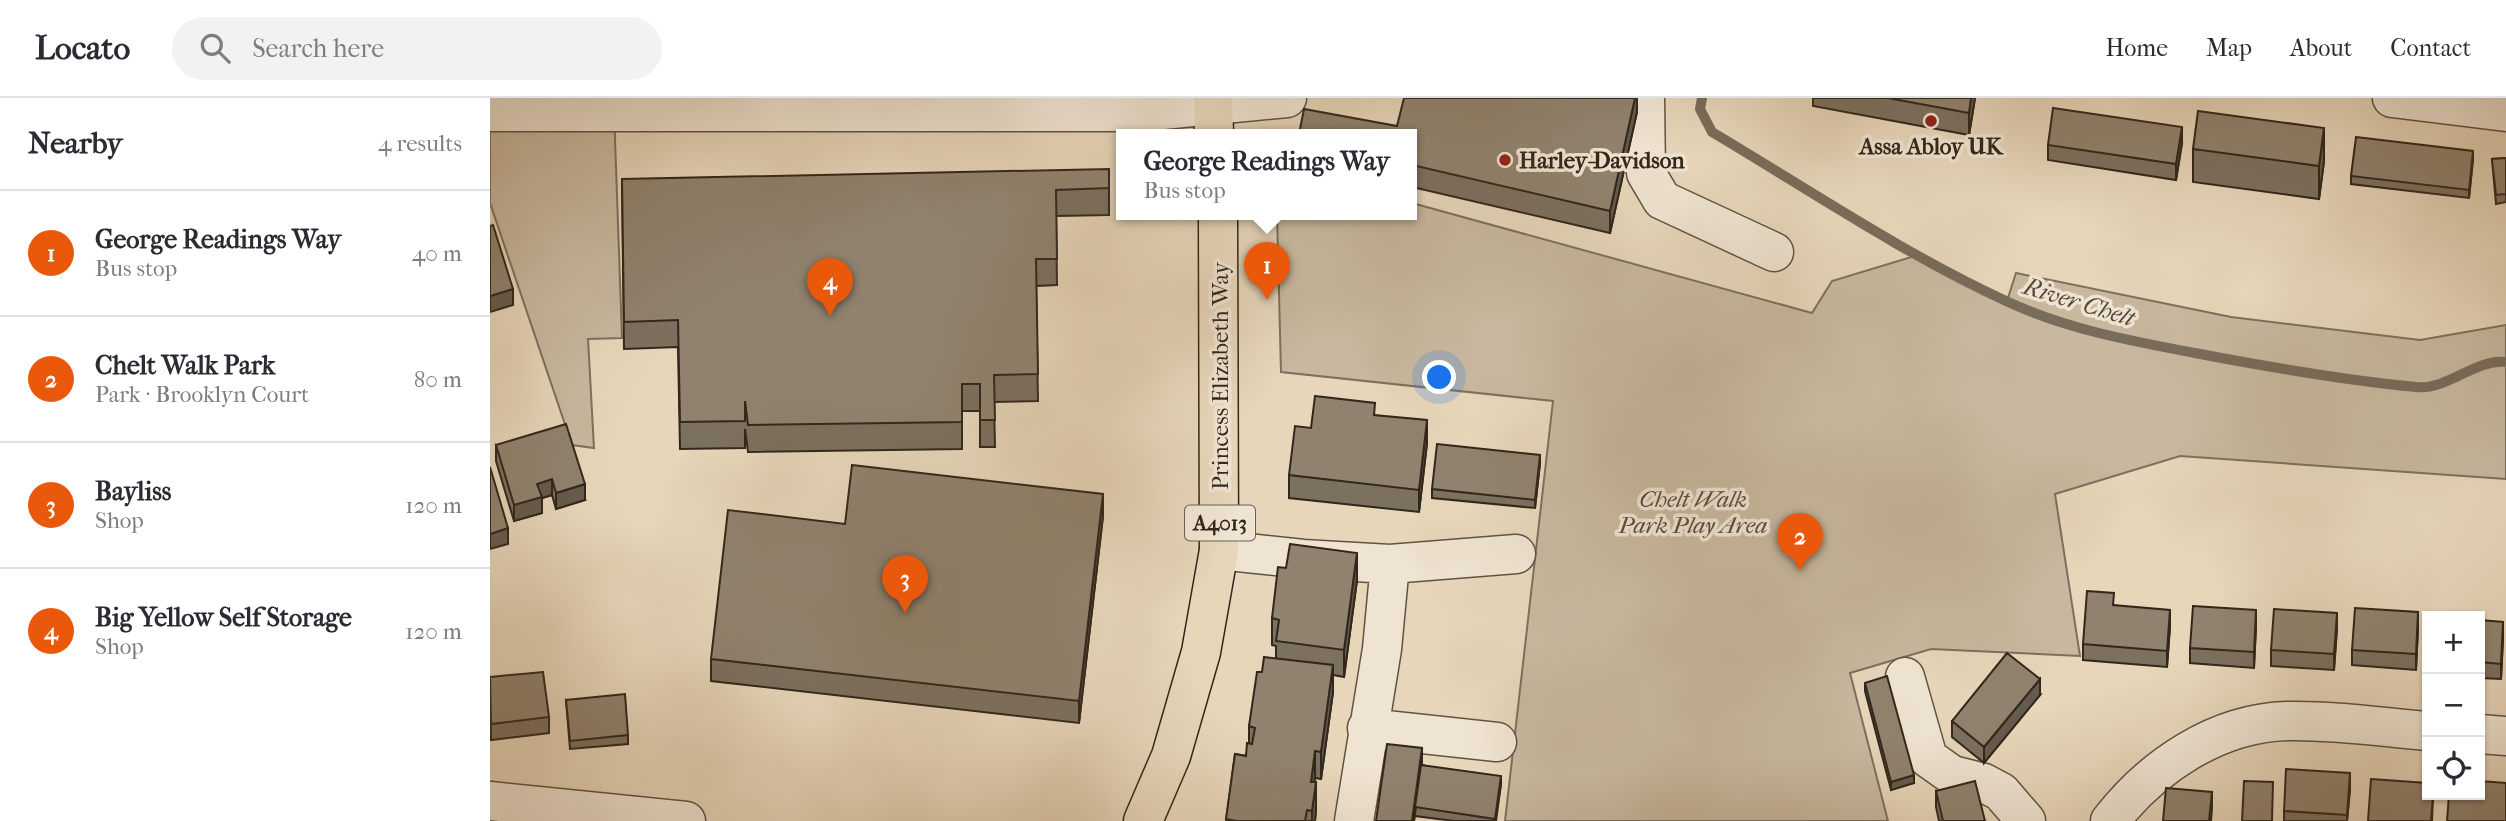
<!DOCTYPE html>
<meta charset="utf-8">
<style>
:root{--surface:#fff;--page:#f2f2f3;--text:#2b2b33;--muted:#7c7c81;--line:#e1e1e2;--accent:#ea580c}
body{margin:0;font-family:"IM FELL French Canon",serif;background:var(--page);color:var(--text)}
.controls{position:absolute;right:21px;bottom:21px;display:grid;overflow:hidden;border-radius:0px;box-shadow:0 2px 5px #0004}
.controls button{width:63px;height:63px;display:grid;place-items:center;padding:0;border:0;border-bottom:2px solid var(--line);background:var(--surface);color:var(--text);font:35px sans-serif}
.you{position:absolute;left:950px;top:280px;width:24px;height:24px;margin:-18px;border:5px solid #fff;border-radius:50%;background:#1a73e8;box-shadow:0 0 0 10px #1a73e833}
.badge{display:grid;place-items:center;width:46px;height:46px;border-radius:50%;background:var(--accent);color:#fff;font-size:23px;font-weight:700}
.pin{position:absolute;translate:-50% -58px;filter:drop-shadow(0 2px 4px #0008)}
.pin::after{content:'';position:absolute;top:37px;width:24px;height:21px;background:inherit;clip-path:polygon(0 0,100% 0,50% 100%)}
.popup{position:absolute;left:626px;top:31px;width:301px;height:91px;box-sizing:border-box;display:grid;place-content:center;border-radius:0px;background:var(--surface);filter:drop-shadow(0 2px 5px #0005);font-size:23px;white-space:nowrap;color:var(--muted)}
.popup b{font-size:26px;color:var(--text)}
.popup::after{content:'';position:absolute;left:50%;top:100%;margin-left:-14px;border:14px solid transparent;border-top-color:var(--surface)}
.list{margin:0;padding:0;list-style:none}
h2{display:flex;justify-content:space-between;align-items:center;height:91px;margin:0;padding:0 28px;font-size:30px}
h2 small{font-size:23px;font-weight:400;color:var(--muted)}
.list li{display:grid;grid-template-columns:46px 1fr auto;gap:21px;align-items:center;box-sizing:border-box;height:126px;padding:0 28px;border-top:2px solid var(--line)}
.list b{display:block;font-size:26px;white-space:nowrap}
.list p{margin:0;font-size:23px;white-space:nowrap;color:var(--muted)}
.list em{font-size:23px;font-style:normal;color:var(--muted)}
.icon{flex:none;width:38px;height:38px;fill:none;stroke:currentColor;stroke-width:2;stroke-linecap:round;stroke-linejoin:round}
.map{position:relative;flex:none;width:2016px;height:723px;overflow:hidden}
header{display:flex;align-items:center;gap:42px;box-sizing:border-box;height:98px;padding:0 35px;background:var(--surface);border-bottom:2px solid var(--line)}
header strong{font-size:33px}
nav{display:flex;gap:38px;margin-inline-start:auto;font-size:24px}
.search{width:490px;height:63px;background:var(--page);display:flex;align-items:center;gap:18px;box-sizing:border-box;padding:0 24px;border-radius:38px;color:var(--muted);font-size:26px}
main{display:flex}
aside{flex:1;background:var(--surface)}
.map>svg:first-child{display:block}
.green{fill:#c8b89f;stroke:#7d705e;stroke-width:2}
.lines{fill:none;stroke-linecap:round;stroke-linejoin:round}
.stream{stroke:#796c5a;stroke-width:10}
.minor-casing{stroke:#5f5344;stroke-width:41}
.major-casing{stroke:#32271c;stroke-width:41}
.minor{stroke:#efe4d2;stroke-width:38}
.major{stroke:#e7d6ba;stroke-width:38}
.wall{fill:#7c705f;stroke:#32271c;stroke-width:2}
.shaded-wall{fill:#655b4d;stroke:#32271c;stroke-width:2}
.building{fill:#90826e;stroke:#32271c;stroke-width:2}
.poi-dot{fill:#8f2418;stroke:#efe4d2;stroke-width:2.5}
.labels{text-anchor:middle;stroke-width:7;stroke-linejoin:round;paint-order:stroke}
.shield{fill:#efe4d2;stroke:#6b6053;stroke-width:2}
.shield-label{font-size:21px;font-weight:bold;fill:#32271c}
.poi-label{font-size:23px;font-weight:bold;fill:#32271c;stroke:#efe4d2}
.street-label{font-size:23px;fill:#32271c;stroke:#efe4d2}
.park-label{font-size:23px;font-style:italic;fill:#584b3d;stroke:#efe4d2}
.water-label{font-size:24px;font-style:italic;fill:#564a3b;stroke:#efe4d2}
</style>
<header>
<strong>Locato</strong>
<div class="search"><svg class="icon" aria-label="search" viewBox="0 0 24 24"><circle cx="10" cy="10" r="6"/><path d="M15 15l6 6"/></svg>Search here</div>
<nav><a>Home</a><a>Map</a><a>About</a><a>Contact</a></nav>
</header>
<main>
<aside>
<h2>Nearby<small>4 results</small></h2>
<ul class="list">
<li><span class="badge">1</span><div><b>George Readings Way</b><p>Bus stop</p></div><em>40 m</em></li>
<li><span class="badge">2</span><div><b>Chelt Walk Park</b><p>Park · Brooklyn Court</p></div><em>80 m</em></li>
<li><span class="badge">3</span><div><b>Bayliss</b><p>Shop</p></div><em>120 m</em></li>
<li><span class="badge">4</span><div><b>Big Yellow Self Storage</b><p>Shop</p></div><em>120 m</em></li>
</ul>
</aside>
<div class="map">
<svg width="2016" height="723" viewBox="0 0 2016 723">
<rect width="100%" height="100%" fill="#e7d6ba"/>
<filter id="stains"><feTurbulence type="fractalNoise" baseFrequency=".00286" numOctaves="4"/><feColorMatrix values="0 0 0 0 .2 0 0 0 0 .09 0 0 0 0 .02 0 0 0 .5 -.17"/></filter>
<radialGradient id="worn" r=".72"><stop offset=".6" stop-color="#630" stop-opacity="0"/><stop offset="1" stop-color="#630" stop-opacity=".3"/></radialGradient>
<path class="green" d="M124,12L132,240L98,241L104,350L82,347L0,105V14Z
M922,105L1322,215L1342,183L1428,157L1517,203L1526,175L1741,219L1930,242L2016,227V381L1690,358L1565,396L1590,558L1441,551L1360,575L1398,723H1015L1063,303L791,274L787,116H922Z"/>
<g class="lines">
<path class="stream" d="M1212,0L1210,11L1222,34C1318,91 1414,156 1516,203C1576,231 1641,243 1705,255C1778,269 1852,282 1926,289C1959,292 1984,261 2016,264"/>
<defs>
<path id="minor" d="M1155,0L1156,75L1172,102L1284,154
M1902,0L2016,14
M0,14H652L797,0
M729,452L813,461L900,466L1026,456
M1415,579L1438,660L1462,677L1494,685L1511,694L1536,723
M877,630L1007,644
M1990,636L2016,638
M0,703L196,723
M864,723L892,551L900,466
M1620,723C1662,669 1726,625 1797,623C1844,622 1891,629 1937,633"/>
<path id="major" d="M723,0L724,36
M653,723L681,658L711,554L729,452L728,116"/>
</defs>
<use href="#minor" class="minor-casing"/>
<use href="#major" class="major-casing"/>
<use href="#minor" class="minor"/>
<use href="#major" class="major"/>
</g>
<path class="wall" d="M1147,0V14L1120,135L922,89V36L907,28Z
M1323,0H1485L1479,37L1323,8Z
M1692,45L1686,82L1558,62V47Z
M1703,51L1834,63L1829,101L1703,84Z
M2016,60V104L2006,106L2002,61Z
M1983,61L1979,100L1861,86V78Z
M132,81L619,90V117L566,118L567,187L546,188L548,303L504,304L505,349H490V313H472V351L258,354L255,331V350L190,351L188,249L134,251Z
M885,317L937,345L929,414L799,400V377L821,330Z
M6,347L95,402L66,411L62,397L52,400V415L24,423L6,363Z
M1050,365L1045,410L942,400V391Z
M613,418L589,625L221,583V561Z
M867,482L854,579L843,577V594L831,681L825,680L824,684L826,711L825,723H736L745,656L756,658L759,645V628L786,560V548L782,547V520Z
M1624,507L1680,528L1677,569L1593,562V546Z
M1990,522L2013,540L2011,581L1990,580Z
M1766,528L1764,570L1700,565V550Z
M1847,530L1844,572L1781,568V552Z
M1928,530L1926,572L1862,567V552Z
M0,579L59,619V635L1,642Z
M1375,585L1424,685L1401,692L1375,593Z
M1550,597L1494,665L1462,639V623Z
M76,602L138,637V646L80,651Z
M932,667L1011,686L1006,723H964L925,718V715L924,723H886Z
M1860,691L1857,723H1794V713Z
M1446,693L1495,723H1449L1446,709Z"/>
<path class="shaded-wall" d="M1145,0H1147V14L1120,135V113Z
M1481,0H1485L1479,37V15Z
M1692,29V45L1686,82V66Z
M1834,30V63L1829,101V68Z
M1983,53V61L1979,100V92Z
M23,191V207L0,214V198Z
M937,322V345L929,414V392Z
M1050,357V365L1045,410V402Z
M62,381V397L52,400V415L24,423V407L47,386Z
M95,386V402L66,411V395Z
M613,396V418L589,625V603Z
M18,430V446L0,451V436Z
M867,455V482L854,579V552Z
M1680,512V528L1677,569V553Z
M1766,512V528L1764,570V554Z
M1928,514V530L1926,572V556Z
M1847,515V530L1844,572V556Z
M2013,524V540L2011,581V566Z
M843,567V594L831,681V654Z
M1550,581V597L1494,665V649Z
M932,650V666L924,723H922Z
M825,653V680L821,711V684Z
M1860,675V691L1857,723V717Z
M1424,677V685L1401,692V684Z
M1011,678V686L1005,723Z
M826,684V711L825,723H822V713Z
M1722,694V710L1721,723H1719Z
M1943,697L1942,723H1941Z"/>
<path class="building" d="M914,0H1145L1120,113L922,67V36H809L814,11L907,28Z
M1398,0H1481L1479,15Z
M1563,10L1692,29L1686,66L1558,47Z
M1708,13L1834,30L1829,68L1703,51Z
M1866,39L1983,53L1979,92L1861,78Z
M2016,60V96L2006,97L2002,61Z
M619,71V90L566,92L567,161H546L548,276L504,277L505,322H490V286H472V324L258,327L255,303V323L190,324L188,222L134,224L132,81Z
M3,127L23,191L0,198V128Z
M825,298L885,305L884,317L937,322L929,392L799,377L805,328L821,330Z
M76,326L95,386L66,395L62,381L47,386L52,399L24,407L6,347Z
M947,346L1050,357L1045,402L942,391Z
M362,367L613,396L589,603L221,561L238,412L355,426Z
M0,369L18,430L0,436Z
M800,446L867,455L854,552L786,543L789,522L782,520L788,469L796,470Z
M1597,493L1624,495L1623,507L1680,512L1677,553L1593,546Z
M1703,508L1766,512L1764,554L1700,550Z
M1865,510L1928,514L1926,556L1862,552Z
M1784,511L1847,515L1844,556L1781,552Z
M1990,522L2013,524L2011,566L1990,564Z
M1517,555L1550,581L1494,649L1462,623Z
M774,559L843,567L831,654L825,653L821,684H826L822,713L817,712L815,723H747L736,721L745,656L756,658L757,645L762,646L765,630L759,628L767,574H772Z
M53,574L59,619L1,626L0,579Z
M1397,578L1424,677L1401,684L1375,585Z
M135,596L138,637L80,643L76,602Z
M897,646L932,650L922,723H886Z
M931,667L1011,678L1005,721L925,709Z
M1796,671L1860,675L1857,717L1794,713Z
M1881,681L1937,685V697H1943L1941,723H1878Z
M1485,683L1495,723H1453L1446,693Z
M1754,683L1783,684L1782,723H1752Z
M1990,683L2016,685V723H1957L1959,697H1990Z
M1676,690L1722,694L1719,723H1673Z"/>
<g class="poi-dot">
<circle cx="1441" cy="23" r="7"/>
<circle cx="1015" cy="62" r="7"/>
</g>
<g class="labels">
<rect class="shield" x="695" y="407.5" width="70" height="35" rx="5"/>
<g class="shield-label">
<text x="730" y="432">A4013</text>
</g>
<g class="poi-label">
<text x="1441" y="56">Assa Abloy UK</text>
<text x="1029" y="70" text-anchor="start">Harley-Davidson</text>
</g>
<g class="street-label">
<text transform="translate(730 278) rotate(-90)" y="8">Princess Elizabeth Way</text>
</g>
<g class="park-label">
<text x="1203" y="409">Chelt Walk<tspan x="1203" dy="26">Park Play Area</tspan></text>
</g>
<g class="water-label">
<text transform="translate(1589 204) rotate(17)" y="8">River Chelt</text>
</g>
</g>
<rect width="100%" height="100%" filter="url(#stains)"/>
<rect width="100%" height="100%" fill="url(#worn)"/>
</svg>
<div class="controls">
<button>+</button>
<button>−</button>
<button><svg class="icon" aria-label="locate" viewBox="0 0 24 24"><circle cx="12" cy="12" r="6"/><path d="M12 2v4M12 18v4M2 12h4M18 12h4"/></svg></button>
</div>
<div class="you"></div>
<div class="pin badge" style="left:777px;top:202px">1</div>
<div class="popup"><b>George Readings Way</b>Bus stop</div>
<div class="pin badge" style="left:1310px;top:473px">2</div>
<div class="pin badge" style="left:415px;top:515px">3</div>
<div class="pin badge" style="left:340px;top:218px">4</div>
</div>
</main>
